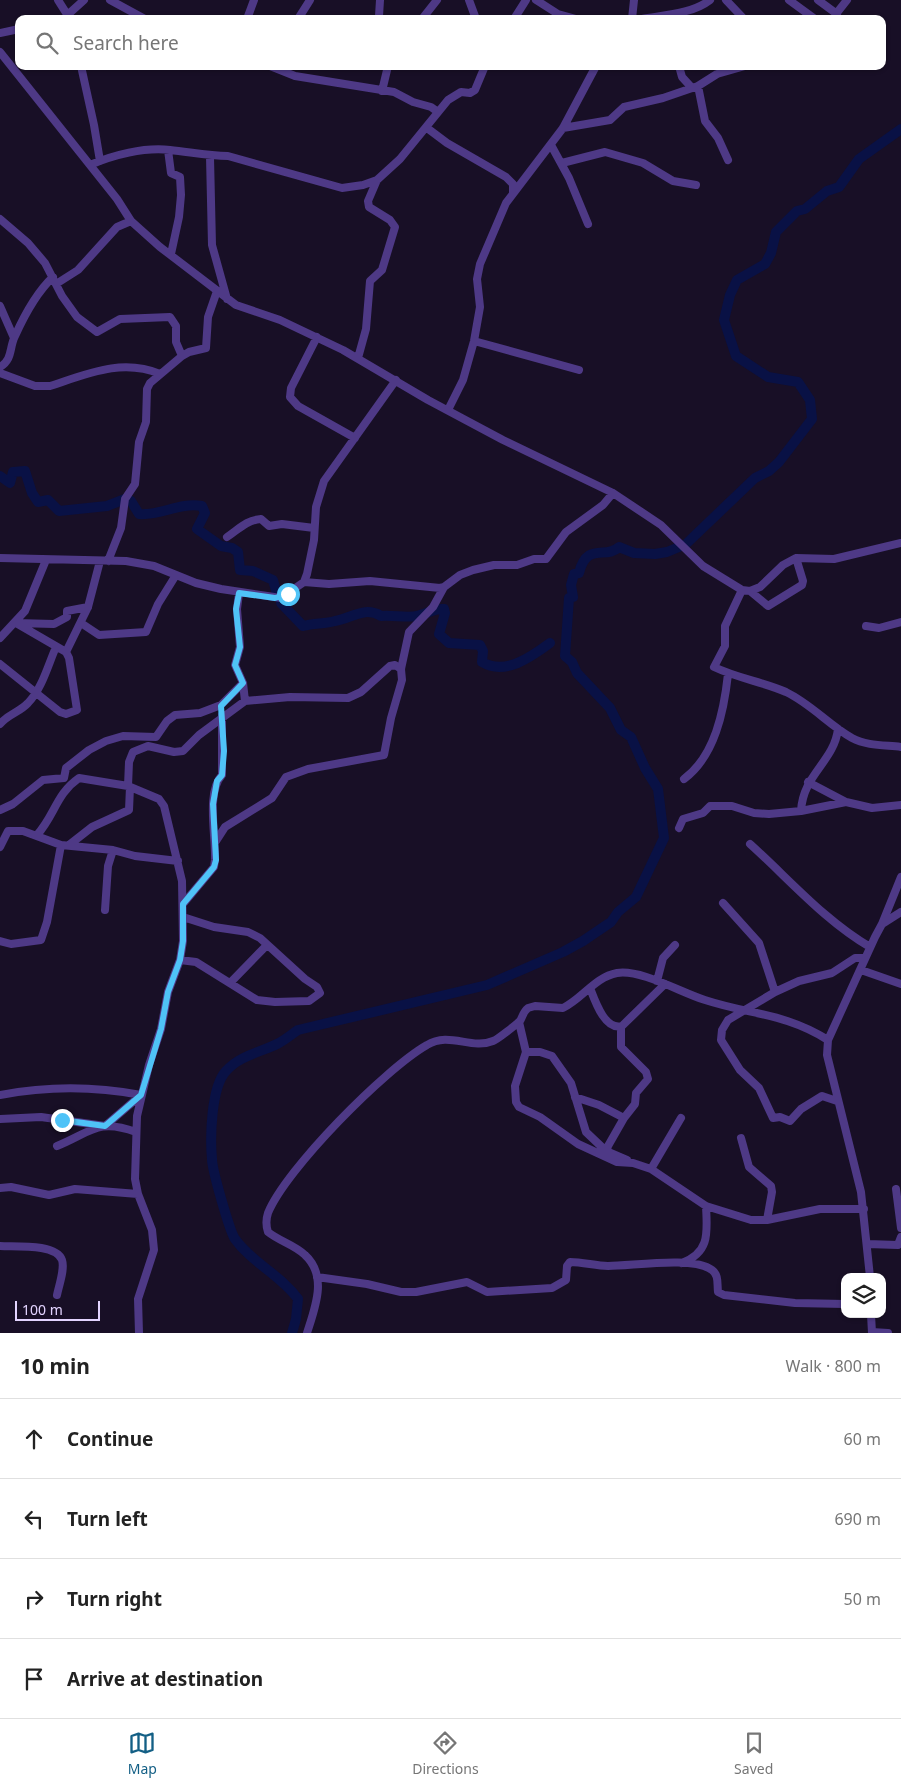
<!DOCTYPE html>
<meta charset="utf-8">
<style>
:root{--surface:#fff;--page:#f2f2f2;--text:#222;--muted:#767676;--line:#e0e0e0;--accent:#135f85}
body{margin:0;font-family:"Noto Sans",sans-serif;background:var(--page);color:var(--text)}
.controls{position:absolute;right:15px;bottom:15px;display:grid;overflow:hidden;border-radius:10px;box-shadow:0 1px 4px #0004}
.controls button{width:45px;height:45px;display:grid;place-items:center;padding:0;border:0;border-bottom:1px solid var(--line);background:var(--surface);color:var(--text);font:25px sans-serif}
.scale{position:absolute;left:15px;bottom:12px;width:85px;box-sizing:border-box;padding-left:5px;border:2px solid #e3d4ff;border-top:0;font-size:14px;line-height:18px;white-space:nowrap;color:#e3d4ff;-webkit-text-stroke:4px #180f26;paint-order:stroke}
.stop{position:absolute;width:15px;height:15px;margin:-11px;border:4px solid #4fc3f7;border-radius:50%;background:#fff}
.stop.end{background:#4fc3f7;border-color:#fff;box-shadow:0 1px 5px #0008}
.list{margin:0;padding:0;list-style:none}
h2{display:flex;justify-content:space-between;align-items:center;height:65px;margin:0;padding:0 20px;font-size:21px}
h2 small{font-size:16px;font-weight:400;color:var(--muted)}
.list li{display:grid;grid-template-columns:32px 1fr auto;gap:15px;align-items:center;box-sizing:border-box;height:80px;padding:0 20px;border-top:1px solid var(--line)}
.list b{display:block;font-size:19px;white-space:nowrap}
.list em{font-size:16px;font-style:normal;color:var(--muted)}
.icon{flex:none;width:28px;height:28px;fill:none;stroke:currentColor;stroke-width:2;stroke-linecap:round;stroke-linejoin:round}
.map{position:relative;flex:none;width:901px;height:1333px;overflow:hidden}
.search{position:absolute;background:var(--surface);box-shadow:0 1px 4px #0004;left:15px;right:15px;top:15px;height:55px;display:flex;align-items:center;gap:12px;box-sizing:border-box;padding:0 18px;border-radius:10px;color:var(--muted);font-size:19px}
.sheet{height:385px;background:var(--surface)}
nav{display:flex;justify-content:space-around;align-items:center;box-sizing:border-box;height:70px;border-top:1px solid var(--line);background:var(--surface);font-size:14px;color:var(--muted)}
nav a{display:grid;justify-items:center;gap:2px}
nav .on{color:var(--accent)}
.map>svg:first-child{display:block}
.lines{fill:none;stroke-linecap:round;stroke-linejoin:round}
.river{stroke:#091145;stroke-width:10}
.minor{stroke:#4e3986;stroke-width:8}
.route{stroke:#4fc3f7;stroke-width:6}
</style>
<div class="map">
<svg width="901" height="1333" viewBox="0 0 901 1333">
<rect width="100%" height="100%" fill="#180f26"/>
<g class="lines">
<path class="river" d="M0,476L10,483L13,472L25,471L32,493L38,502L48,500L59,511L107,506L125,499L131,501L139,514C161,516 179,502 202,506L205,513L197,529L221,546L232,548L238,552L240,570L253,571L273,580L277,594
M281,603L303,626C314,623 325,624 335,621C352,618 365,606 381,616C393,615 407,618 417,616C427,614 434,608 444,609L445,613L439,634L449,643L480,645L483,651L482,662C505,676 531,657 550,643
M292,1333L296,1319L298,1299C281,1275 252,1263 235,1239C230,1232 212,1170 212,1159C210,1138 211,1087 226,1071C240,1055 262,1052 279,1043C286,1039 292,1034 298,1030L487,985L563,952L583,941L611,922L618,912L636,897L664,838L658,789L645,768L631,737L621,730L610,708L577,673L572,662L565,656L569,598L573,597L571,585L574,574L579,573C587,541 606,560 619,547L634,553L655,554L667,552L686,544L755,478L769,471L779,462L812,419L810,400L798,382L768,377L736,356L724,320L730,295L737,280L765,264L771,253L776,232L797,211L805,209L827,191L839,187L859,159L901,129"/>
<path class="minor" d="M58,0L70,19
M110,0L145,19
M380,0L379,16L382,19
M469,0L476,19
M536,0L558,14L576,19
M726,0L744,19
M789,0L815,19
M818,0L837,14
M63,19L84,0
M247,19L254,0
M298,19L310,0
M422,19L437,0
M514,19L526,0
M632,19L634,0
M642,19C664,15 692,14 710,0
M832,19L847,0
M0,33L19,29
M0,52L117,199L131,221L160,247L236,305L280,320L343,350L428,400L503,440L613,493L661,525L703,566L742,590L750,591L760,587L783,565L796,558L834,559L901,543
M81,66L94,125L100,161
M270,66L295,76L394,92L413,102L431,107L438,112
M679,66L682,77L692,88
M698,86L705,121L718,138L728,160
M382,91L388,66
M427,128L447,143L506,177L513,184V192
M563,128L610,120L624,107L663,98L698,86L717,74L745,66
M551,145L569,178L588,224
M168,150L171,173L180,177L181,195L179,217L171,254
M210,157L212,245L227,299
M562,163L605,152L643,163L673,181L696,185
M90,165C113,155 144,147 170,150C190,152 208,156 228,156L342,188L363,185L377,180
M0,219L28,243L45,263L62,296L77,317L97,332L120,319L170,317L176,326V342L182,356
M56,284L78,270L117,227L131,221
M0,306L14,338
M317,337L291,388L290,397L298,406L355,438
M474,341L579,370
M358,358L366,329L370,281L382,270L395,227L390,220L369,207L368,201L377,180L400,159L448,100L461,92L470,93L475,90L485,66
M0,367C13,359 9,348 15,336C24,316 37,292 53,277
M0,373L35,386H50C87,374 122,358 160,374
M448,410L463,380L474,341L480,307L477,279L480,264L506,203L563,128L596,66
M227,537C238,530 246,520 261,519L269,526L282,524L314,528
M0,558L126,561L154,566L196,583L221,589L281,598L304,582L307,574L314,540L316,507L324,481L396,380
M108,561L121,528L125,499L135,484L139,442L146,422L147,389L150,383L182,356L189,352L206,348L208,317L217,291
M304,582L329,584L370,581L440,588L444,587L460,575L473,570L494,565H517L534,559H546L566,532L603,505L613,493
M742,590L725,626V646L714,667C737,678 763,682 786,692C811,704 829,725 852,738C867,746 885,745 901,747
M750,591L768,606L802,585L803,581L796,558
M239,593L237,609L240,647L235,665L243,683L245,701
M16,623L54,624L67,617V611L88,607
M81,623L99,635L146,632L158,604L176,575
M866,626L879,628L901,622
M0,638L25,611L46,560
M66,652L88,607L100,561
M0,664L60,712L66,714L77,710L69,658L66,652L16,623
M0,724C8,714 20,712 28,703C42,689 48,665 56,647
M684,779C715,756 724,711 728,674
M808,782L846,802
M128,786L129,762L133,752L148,746L174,752L183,751L199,735L245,701L290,697L348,698L361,692L390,666L395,665L401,669
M0,810L13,804L43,780L64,778L66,768L89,750L106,741L123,736L156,737L167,721L175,715L200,713L221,705L243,683
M801,811C803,774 834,762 838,729
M679,828L683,819L703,813L710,806H732L754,813L769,814L801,811L846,802L872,808L901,805
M37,835C55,815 56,794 79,778L128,786L159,799L164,806L182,881L183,941L180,960L168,992L161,1029L149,1065L137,1116L135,1179L138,1194L152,1230L154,1250L138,1299L139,1333
M216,841L225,827L272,798L286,777L308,769L384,755L391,718L402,680L401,669L409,632L433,607L444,587
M750,844C789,879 824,920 870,947
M69,845L92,827L129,810L130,787
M0,847L8,831H23L61,845L113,850L135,856L178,861
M723,903L759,943L775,992
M183,904L214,867L215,860C216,836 206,792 222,775V715
M105,910L108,866L113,850
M882,924L901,877
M0,941L11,944L41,940L47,922L61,845
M180,960L196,962L257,1000L275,1002L309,1001L320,993L317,987L305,979L260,938L248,932L214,927L183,917
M861,970L901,984
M657,981L663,958L675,945
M230,983L267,945
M590,988C595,1001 605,1031 622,1026L665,984
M519,1022L526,1052L515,1086L516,1102L519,1107L540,1117L578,1144L617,1162L633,1163L651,1169L706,1206L751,1220H767L820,1209H864
M526,1052H540L552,1056L571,1083L586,1132L606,1151L627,1160
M0,1095C47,1086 94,1086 141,1095
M575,1097L599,1105L624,1118
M837,1101L822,1096L801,1109L790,1121L780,1117L773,1118L759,1088L740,1070L721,1040L722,1030L728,1020L775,992L799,981L832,973L855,958H865
M0,1119L41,1117L105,1126L141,1095
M741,1138L749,1167L771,1186L772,1192L767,1220
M57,1146C91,1132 98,1118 136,1132
M606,1154L608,1146L624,1118L635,1104L636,1093L648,1079L646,1072L621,1047V1027
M651,1169L681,1118
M0,1188L11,1187L49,1195L75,1189L138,1194
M896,1189L901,1228
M867,1244L898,1245L901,1237
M0,1246C14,1247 56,1243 62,1260C65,1269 59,1285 57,1295
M682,1263C711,1252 707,1231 706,1206
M317,1277L367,1284L401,1292H416L467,1282L487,1292L552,1288L566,1280L567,1266L570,1262C583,1262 596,1266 608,1266C633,1266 693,1256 712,1270C719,1275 717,1284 718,1292L724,1295L795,1303L845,1304
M870,1277L861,1192L827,1055L828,1040L875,937L882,924L901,912
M871,1314L872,1333
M872,1332L888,1333
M307,1333C315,1308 328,1276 305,1255C295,1245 279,1241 268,1232C266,1226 266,1219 268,1213C286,1169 385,1069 427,1045C449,1031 471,1050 493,1041C497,1040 518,1023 520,1021C523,1016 523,1012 528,1008L535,1006L563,1008C582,999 595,977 617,973C641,969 682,993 705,1000C751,1015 785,1013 828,1040"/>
</g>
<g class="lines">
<path class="route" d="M62,1120L105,1126L141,1095L161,1029L168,992L180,960L183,941V904L214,867L216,860L213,804L217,781L222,775L224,751L221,706L243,683L235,665L240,647L236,609L239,593L275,598L288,594"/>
</g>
</svg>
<div class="controls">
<button><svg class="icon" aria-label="layers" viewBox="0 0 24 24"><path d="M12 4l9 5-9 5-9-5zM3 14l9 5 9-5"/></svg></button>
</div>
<div class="scale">100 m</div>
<div class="stop" style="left:288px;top:594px"></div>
<div class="stop end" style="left:62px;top:1120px"></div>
<div class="search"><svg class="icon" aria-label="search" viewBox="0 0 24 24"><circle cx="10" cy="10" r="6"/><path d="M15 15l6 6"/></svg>Search here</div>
</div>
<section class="sheet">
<h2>10 min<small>Walk · 800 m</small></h2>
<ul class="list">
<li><svg class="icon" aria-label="ahead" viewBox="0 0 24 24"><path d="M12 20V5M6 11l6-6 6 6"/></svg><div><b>Continue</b></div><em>60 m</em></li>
<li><svg class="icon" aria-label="left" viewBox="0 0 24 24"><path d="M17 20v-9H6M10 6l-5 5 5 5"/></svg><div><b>Turn left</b></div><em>690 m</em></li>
<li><svg class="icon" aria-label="right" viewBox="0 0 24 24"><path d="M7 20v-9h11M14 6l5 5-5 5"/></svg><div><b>Turn right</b></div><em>50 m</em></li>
<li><svg class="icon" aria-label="arrive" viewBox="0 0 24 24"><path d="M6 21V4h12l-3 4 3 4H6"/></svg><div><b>Arrive at destination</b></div></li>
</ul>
</section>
<nav>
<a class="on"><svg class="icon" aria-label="map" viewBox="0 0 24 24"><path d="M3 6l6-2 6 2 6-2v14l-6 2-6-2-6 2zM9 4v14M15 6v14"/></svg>Map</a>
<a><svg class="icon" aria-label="directions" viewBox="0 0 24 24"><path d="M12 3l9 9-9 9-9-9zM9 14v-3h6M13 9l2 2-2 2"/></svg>Directions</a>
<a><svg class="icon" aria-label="saved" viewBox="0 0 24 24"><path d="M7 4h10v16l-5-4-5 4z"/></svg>Saved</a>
</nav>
